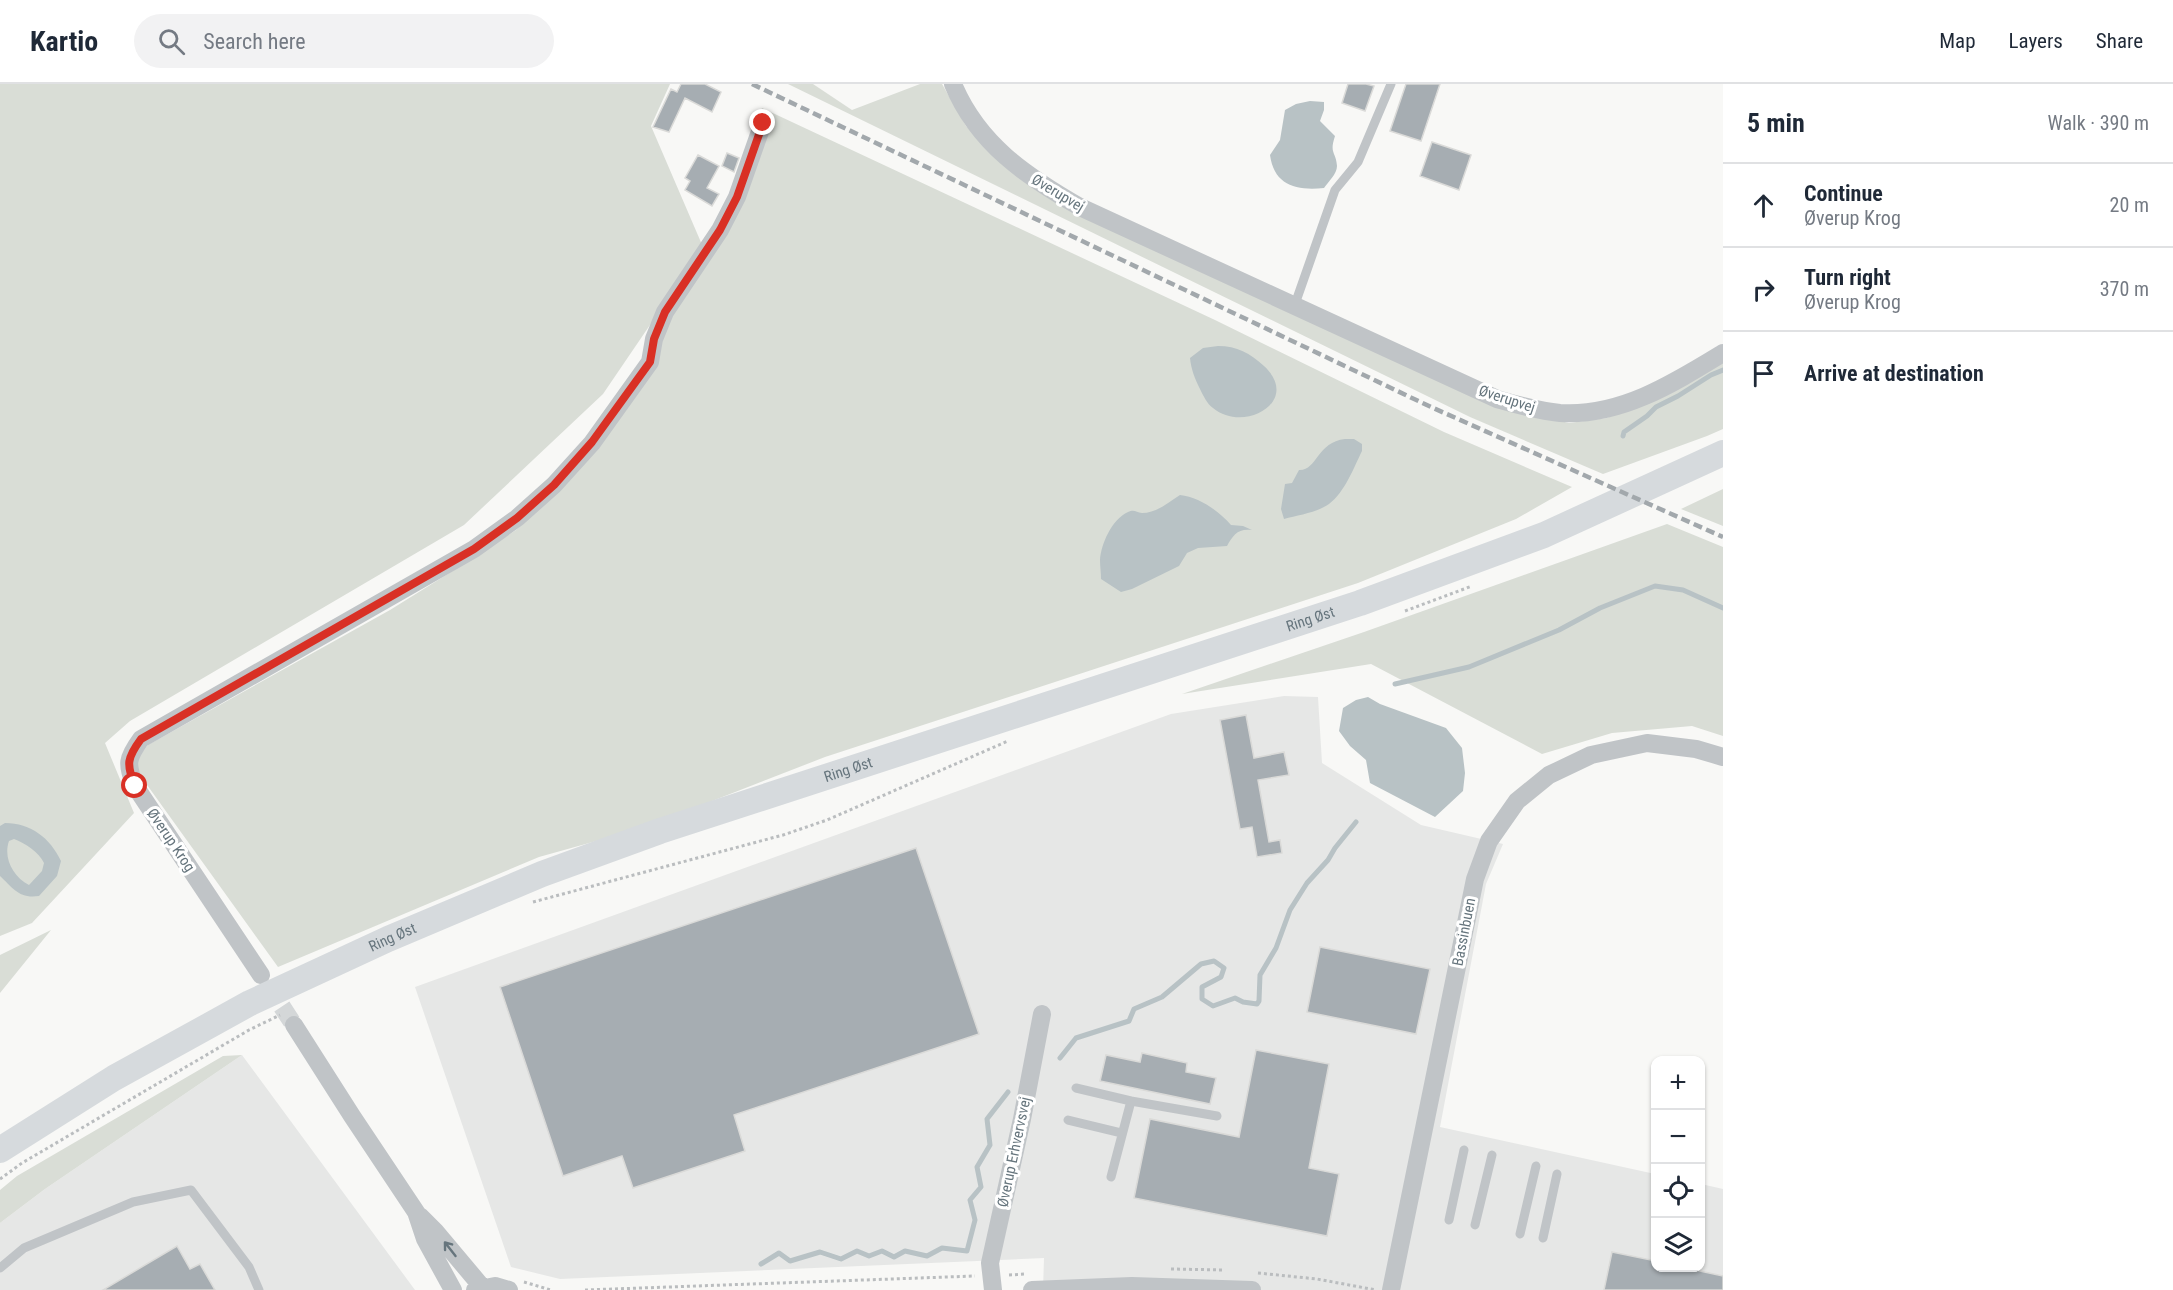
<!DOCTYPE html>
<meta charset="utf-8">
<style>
:root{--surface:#fff;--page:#f2f2f3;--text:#1f2937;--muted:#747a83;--line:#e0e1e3}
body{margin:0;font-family:"Roboto Condensed",sans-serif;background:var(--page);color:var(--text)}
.controls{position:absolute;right:18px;bottom:18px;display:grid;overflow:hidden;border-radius:12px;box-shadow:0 2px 4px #0004}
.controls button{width:54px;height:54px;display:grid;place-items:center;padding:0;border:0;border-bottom:2px solid var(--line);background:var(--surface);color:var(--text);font:30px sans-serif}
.stop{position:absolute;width:18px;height:18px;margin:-14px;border:4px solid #d93025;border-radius:50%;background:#fff}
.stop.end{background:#d93025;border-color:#fff;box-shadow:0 2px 6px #0008}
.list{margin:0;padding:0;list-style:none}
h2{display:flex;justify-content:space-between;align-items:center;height:78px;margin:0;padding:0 24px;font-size:26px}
h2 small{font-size:20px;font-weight:400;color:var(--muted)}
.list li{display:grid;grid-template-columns:39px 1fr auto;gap:18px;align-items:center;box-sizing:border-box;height:84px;padding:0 24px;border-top:2px solid var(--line)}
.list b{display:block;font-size:22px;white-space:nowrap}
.list p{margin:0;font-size:20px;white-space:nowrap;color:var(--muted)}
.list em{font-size:20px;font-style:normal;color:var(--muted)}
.icon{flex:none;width:33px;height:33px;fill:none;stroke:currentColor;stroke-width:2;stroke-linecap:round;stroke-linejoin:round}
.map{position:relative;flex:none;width:1723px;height:1206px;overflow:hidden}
header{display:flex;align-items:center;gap:36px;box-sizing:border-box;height:84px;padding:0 30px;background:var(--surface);border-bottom:2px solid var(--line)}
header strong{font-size:28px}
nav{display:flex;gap:33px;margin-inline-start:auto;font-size:21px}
.search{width:420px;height:54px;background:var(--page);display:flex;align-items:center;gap:15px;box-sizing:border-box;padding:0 21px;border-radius:33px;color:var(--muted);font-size:22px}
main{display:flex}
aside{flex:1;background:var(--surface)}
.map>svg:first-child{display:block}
.built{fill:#e6e7e6}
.green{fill:#d9ddd6}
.water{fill:#b8c2c5;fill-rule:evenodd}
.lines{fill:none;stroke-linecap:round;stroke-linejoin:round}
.stream{stroke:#b8c2c5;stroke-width:5}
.building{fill:#a6adb2;stroke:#dadad8;stroke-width:1.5}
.street-tunnel{stroke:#d4d7d8;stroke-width:18;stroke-dasharray:18 9;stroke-linecap:butt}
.path{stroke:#babdbf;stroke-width:3;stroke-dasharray:3 3;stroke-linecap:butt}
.lane{stroke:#c0c4c7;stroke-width:9}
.street{stroke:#c0c4c7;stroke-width:18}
.secondary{stroke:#d6dadd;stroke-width:26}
.rail{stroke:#a2a8ac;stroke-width:4.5;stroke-dasharray:9 4.5;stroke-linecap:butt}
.oneway{stroke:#66757d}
.route{stroke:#d93025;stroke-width:8}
.labels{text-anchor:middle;stroke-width:6;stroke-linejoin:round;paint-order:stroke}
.street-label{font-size:15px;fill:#66757d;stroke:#fff}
</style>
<header>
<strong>Kartio</strong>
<div class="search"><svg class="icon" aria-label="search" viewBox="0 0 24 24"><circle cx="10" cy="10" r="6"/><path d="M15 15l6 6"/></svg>Search here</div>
<nav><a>Map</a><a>Layers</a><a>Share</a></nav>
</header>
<main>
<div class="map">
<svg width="1723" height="1206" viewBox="0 0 1723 1206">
<rect width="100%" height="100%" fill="#f8f8f6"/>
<path class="built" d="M1284,612L1318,613L1322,679L1421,741L1503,760L1486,800L1440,1043L1655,1090L1656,1184H1700L1701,1100L1723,1105V1206H1043L1044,1174L560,1195L511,1183L415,903L1171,630Z
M242,971L415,1206H0V1139L45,1105Z"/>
<path class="green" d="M0,0H670L651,42L703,163L603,310L464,441L130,637L105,659L134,729L32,839L0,852Z
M788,0H813L852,26L920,0H942L966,42L988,65L1032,103L1498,323L1569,339L1607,334L1723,276V345L1707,352L1603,390L1470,333Z
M762,24L1215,236L1444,348L1572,403L1516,435L1358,499L825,673L643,744L539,773L278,883L137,687L138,673L148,661L390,526L451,488L516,446L559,407L723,150Z
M1723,405V442L1681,425Z
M1667,440L1723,463V652L1692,642L1612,649L1542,670L1371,580L1182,610L1364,548Z
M51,846L0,909V871Z
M242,971L45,1105L0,1139V1106L17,1092L223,972Z"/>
<path class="water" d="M1310,17L1324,18V26L1320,37L1335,52C1329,70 1336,67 1337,82C1337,90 1328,98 1324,104C1296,107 1274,101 1270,71L1280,56L1285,26L1296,20Z
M1218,262C1237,262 1250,269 1264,282C1302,317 1244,350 1213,324C1207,320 1203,311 1200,305C1195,295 1191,285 1190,274L1203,264Z
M1345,355H1354L1362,360V367C1354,383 1345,408 1329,420C1316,429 1298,431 1284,435L1281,425L1285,400L1292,399L1299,386C1317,387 1317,358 1345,355Z
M1180,411C1199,413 1219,427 1231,441L1243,442L1252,446C1238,444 1233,451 1227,462L1198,464L1187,469L1179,482L1132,505L1121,508L1101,495C1101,489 1100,482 1100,476C1101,460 1112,435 1128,428C1134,425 1136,428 1142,429C1157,429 1169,418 1180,411Z
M1368,613L1380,620L1446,644L1462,664L1465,689L1463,707L1435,733L1370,699L1366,676L1350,662L1339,647L1343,624L1356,616Z
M5,739C31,739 50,754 61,777L57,792L39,812C19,815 13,804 0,792V742ZM14,755C25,759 39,768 44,779L42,787L29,801C13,793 3,774 9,757Z"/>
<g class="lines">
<path class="stream" d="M1623,352L1624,348L1647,332L1656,323L1678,312L1711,291L1723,286
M1395,600L1469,583L1559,546L1600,524L1655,502L1683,506L1723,524
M1060,974L1076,954L1129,937L1134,925L1162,913L1201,880L1214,877L1224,884L1221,893L1202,903V915L1213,922L1235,914L1243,918L1257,920L1259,917L1260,891L1276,864L1290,826L1307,799L1328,776L1335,764L1356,738
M761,1180L779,1169L790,1177L820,1168L841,1175L857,1167L869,1172L882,1167L894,1173L905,1167L927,1172L942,1164L967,1167L975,1136L970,1116L981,1103L977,1083L990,1061L987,1035L1008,1008"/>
</g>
<path class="building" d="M681,0H705L721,8L712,28L685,14L669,48L653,43L671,5L677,8Z
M1348,0H1366L1374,2L1365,27L1342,19Z
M1406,0H1440L1421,57L1390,47Z
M1432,58L1471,71L1459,106L1420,92Z
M727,69L739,74L734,88L722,82Z
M698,71L719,82L707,104L719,110L712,122L685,106L690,97L685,94Z
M1246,631L1254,674L1284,668L1289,691L1258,696L1269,758L1280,756L1282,769L1257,773L1252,743L1240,745L1220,636Z
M916,764L979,950L734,1031L745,1067L633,1104L622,1072L563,1092L500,903Z
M1320,863L1430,885L1416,950L1307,928Z
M1256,966L1329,980L1309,1084L1339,1090L1327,1152L1134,1114L1150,1035L1239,1053Z
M1142,969L1187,979L1186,988L1216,994L1210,1020L1100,997L1106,971L1140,978Z
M177,1162L190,1185L200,1180L215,1206H103Z
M1612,1168L1656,1177V1184H1686L1723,1192V1206H1604Z"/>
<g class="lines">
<path class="street-tunnel" d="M267,900L294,941"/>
<path class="path" d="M1405,527L1472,502
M533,818L783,751L827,736L1008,657
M0,1095L22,1079L249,946L280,931
M1171,1185L1224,1186
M1258,1189L1317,1195L1376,1206
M1009,1191L1026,1190
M524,1198L551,1206
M585,1206L975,1192"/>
<path class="lane" d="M1294,223L1335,106L1358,78L1391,0
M1076,1004L1131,1017
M1068,1036L1122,1049
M1111,1093L1131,1017L1217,1032
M1449,1136L1464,1066
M1475,1141L1492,1071
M1520,1150L1536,1082
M1543,1154L1557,1090
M0,1184L24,1164L133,1118L191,1106L249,1183L259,1206"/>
<path class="street" d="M953,0C978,60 1026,92 1080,123L1497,315C1518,321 1538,327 1560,329C1620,333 1674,299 1723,269
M261,891L135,702C126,680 127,674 141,655L474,465L517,434L554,401L592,359L650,278L654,255L665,228L720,146L737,113L763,39
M294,941L352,1032L416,1128L425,1155L453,1206
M420,1132L435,1147L482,1203
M475,1206L495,1202L509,1206
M993,1206L990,1179L1022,1035L1042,930
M1032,1206L1132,1202L1252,1206
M1391,1206L1475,795L1489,757L1517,717L1549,691L1591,671L1647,659L1696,665L1723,673"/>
<path class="secondary" id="s1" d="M0,1066L114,994L250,919L388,855L542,790L660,747L1360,519L1544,451L1723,369"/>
<path class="rail" d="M752,0L1431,323L1723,453"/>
</g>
<defs><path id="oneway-shaft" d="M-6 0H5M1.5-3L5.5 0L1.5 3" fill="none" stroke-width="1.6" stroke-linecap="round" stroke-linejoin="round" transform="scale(1.5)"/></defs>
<use class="oneway" href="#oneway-shaft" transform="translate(450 1165) rotate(-128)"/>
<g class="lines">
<path class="route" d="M135,702C126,680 127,674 141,655L474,465L517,434L554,401L592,358L650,278L654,255L665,228L720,146L737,113L763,39"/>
</g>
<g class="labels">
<g class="street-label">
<text transform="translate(1058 109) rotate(31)" y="5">Øverupvej</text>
<text transform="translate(1507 315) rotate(18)" y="5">Øverupvej</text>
<text dy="5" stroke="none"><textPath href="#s1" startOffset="1419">Ring Øst</textPath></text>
<text dy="5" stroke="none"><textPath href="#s1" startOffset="933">Ring Øst</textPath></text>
<text transform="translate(171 756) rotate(56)" y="5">Øverup Krog</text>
<text transform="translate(1464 848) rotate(-79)" y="5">Bassinbuen</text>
<text dy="5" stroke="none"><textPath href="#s1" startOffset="447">Ring Øst</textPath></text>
<text transform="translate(1014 1068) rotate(-78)" y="5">Øverup Erhvervsvej</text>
</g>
</g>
</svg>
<div class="controls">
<button>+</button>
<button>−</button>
<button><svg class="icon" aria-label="locate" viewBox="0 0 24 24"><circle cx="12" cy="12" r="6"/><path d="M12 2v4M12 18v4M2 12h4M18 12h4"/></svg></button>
<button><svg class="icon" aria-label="layers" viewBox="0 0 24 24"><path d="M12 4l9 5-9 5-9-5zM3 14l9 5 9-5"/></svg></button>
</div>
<div class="stop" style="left:135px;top:702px"></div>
<div class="stop end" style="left:763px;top:39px"></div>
</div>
<aside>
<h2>5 min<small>Walk · 390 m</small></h2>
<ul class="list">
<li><svg class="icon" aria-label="ahead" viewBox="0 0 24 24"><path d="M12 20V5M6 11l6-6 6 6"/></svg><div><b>Continue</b><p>Øverup Krog</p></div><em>20 m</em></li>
<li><svg class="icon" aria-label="right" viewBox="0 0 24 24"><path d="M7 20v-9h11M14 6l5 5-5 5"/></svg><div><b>Turn right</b><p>Øverup Krog</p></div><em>370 m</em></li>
<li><svg class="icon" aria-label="arrive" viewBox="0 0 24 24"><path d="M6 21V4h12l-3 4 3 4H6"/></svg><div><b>Arrive at destination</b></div></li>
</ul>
</aside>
</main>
